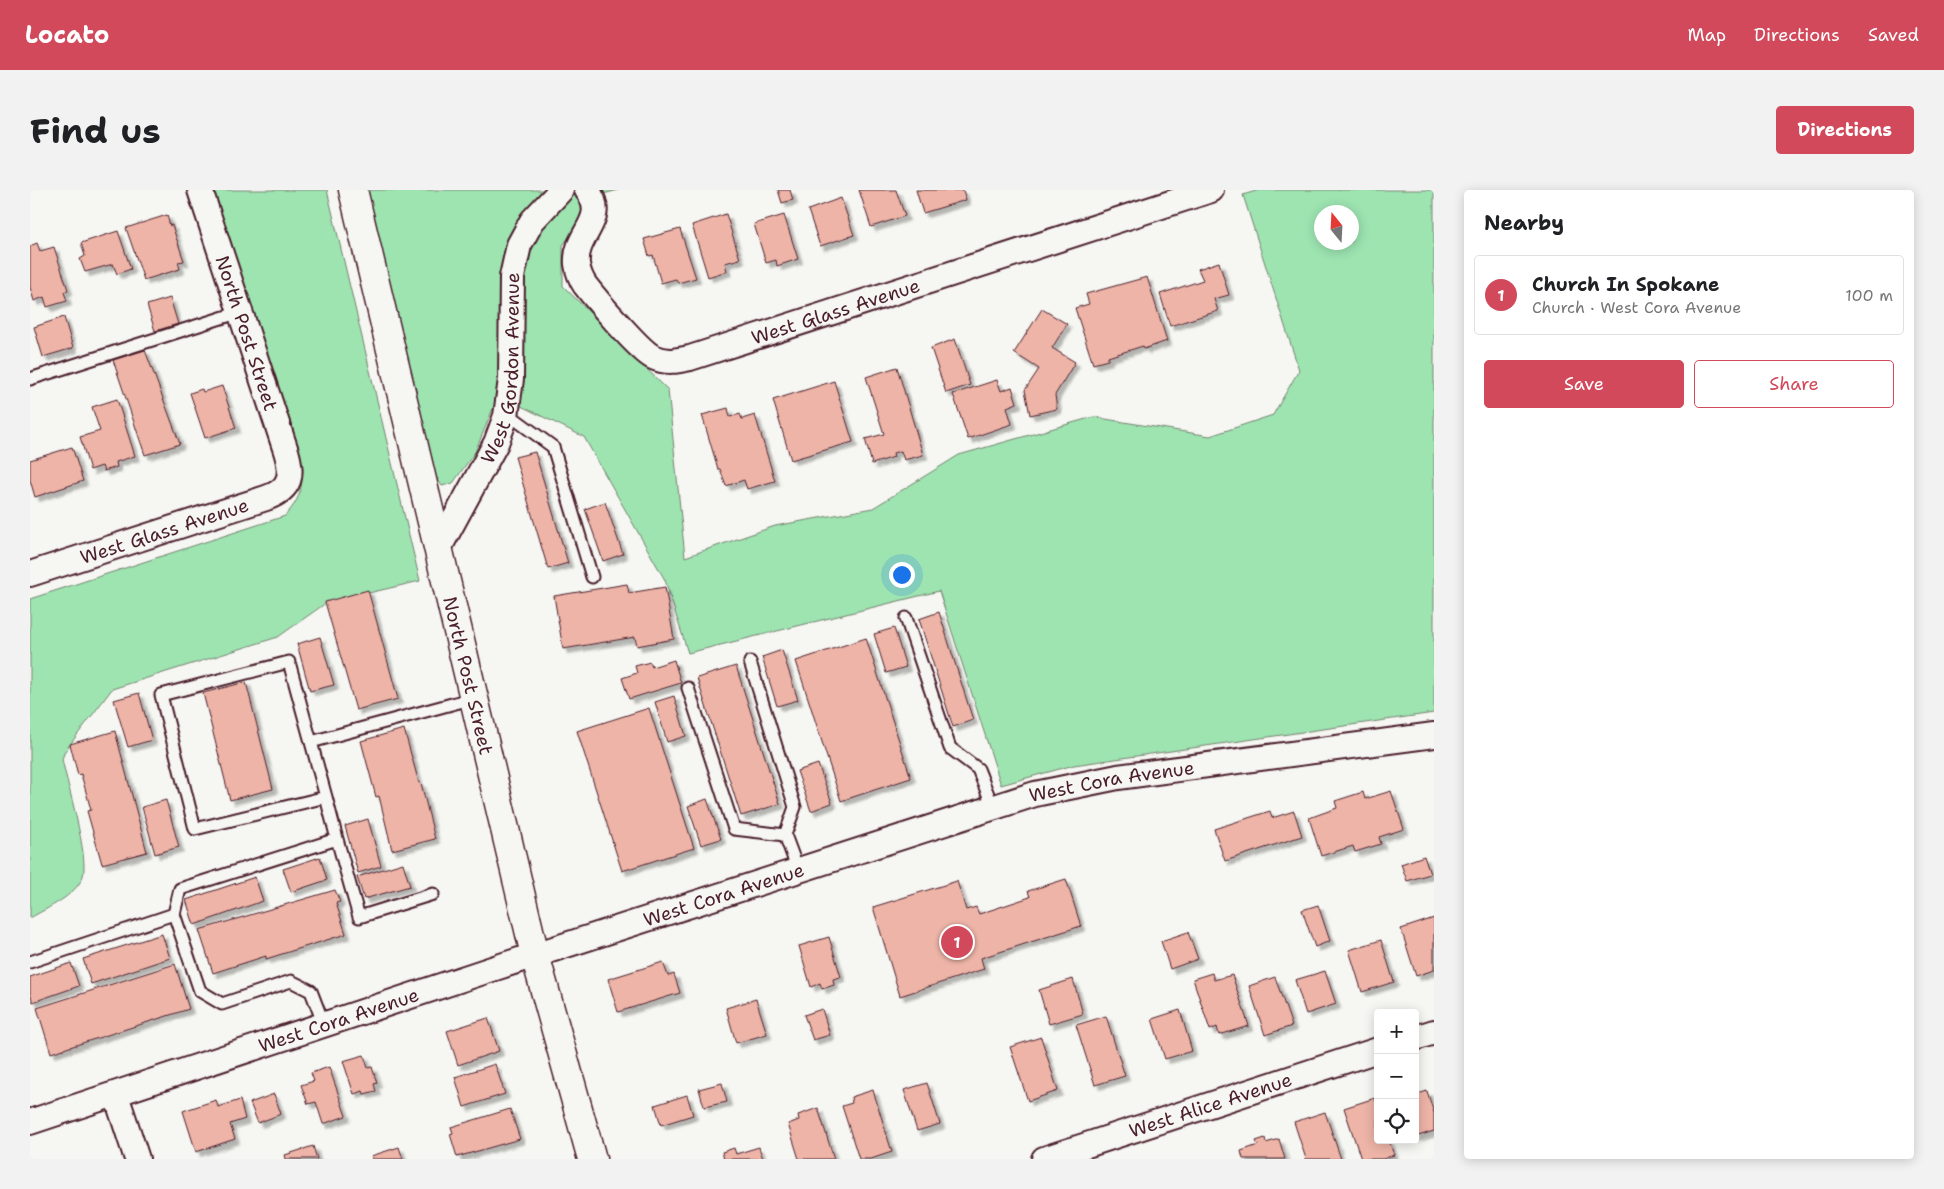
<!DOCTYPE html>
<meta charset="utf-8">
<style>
:root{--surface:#fff;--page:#f2f2f2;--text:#202124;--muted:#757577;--line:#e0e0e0;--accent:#d1495b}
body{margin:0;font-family:"Shantell Sans",sans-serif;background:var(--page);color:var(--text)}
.controls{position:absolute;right:15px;bottom:15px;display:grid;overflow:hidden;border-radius:5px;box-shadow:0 2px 12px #0003}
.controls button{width:45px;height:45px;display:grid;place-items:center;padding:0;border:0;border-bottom:1px solid var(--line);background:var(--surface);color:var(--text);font:25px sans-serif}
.compass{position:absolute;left:1284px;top:15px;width:45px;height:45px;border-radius:50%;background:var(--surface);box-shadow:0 2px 12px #0003;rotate:342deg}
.you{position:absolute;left:871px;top:384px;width:18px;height:18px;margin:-12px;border:4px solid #fff;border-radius:50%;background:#1a73e8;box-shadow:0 0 0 8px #1a73e833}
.badge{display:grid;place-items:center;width:32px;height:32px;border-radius:50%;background:var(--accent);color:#fff;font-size:16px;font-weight:700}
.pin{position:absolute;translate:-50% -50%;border:2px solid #fff;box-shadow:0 1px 5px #0006}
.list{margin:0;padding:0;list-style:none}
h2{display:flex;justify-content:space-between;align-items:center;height:65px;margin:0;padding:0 20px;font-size:21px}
h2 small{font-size:16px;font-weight:400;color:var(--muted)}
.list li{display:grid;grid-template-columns:32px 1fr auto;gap:15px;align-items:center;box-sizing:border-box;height:80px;margin:0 10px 10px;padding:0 10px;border:1px solid var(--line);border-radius:5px}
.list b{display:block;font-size:19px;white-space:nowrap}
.list p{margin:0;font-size:16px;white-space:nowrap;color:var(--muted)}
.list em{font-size:16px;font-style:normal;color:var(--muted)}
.actions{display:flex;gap:10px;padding:15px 20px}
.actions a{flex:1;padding:11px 0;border:1px solid var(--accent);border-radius:5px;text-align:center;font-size:18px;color:var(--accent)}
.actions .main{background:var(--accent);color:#fff}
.icon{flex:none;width:28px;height:28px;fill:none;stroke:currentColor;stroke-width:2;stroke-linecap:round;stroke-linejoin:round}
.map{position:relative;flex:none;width:1404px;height:969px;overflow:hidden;border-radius:5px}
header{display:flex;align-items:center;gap:30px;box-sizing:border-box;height:70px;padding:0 25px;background:var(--accent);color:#fff}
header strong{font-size:24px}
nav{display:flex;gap:28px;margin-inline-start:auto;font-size:18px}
.intro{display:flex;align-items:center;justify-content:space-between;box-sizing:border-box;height:120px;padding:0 30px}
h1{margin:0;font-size:35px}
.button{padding:12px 22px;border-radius:5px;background:var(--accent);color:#fff;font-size:18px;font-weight:700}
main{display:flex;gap:30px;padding:0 30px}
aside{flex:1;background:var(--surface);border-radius:5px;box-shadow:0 2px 12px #0003}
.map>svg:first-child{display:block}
.green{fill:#9de4b1;stroke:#74826e;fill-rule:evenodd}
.building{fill:#edb4a7;stroke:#4a1f2b;filter:url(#shadow)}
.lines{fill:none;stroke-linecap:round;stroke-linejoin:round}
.service-casing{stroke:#4a1f2b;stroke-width:15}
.minor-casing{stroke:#4a1f2b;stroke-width:28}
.tertiary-casing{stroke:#4a1f2b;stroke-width:31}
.service{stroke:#f6f6f2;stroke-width:11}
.minor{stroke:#f6f6f2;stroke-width:24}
.tertiary{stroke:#f6f6f2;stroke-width:28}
.labels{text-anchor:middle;stroke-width:4;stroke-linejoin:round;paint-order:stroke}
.street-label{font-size:19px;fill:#4a1f2b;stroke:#f6f6f2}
</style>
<header>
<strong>Locato</strong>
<nav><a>Map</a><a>Directions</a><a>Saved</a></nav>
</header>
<div class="intro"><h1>Find us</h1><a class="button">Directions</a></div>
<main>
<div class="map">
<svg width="1404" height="969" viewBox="0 0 1404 969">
<defs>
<filter id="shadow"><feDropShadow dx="4.5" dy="4.5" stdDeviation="1" flood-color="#0004"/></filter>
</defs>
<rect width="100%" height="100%" fill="#f6f6f2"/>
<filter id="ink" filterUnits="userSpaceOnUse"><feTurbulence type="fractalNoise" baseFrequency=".02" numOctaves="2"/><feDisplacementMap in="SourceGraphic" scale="10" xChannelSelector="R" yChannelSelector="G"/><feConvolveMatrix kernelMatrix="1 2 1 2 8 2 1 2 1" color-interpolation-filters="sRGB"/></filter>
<g filter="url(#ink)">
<path class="green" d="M180,0H297L390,391L296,413L248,447L82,499L35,561L32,569C37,593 59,666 53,686C46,706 17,718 0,728V409L255,326C270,309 272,300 273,277L267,274Z
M335,0H588L570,5L533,55V96L638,200L655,367L745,336L843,318L929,265L1063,227L1180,246L1243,225L1269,180L1213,5L1229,0H1404V523L1044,575L971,595L909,401L658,463L635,390L554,247L485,213L464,216L445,262L423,293L412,296L402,280ZM1292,22H1322V52H1292Z"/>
<path class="building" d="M748,0H760L763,10L752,13Z
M829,0H866L875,26L841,37Z
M886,0H933L936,10L893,23Z
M811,8L824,45L790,56L778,20Z
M696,24L710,69L695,73L697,81L678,87L662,35Z
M137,25L140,36L142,35L154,71L148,72L150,79L114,90L96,38Z
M754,25L768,69L747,76L746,70L736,73L724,34Z
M650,39L666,88L648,93L646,89L631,93L623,65L619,66L614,49Z
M88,41L101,79L87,84L83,74L55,82L50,69L55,66L51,53Z
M7,53L10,61L24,57L38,100L34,102L37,111L17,117L14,107L4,111L0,97V56Z
M1189,72L1199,105L1184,109L1188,121L1140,136L1130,104L1173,90L1168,79Z
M1117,87L1137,151L1114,159L1113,156L1078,167V170L1063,174L1045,118L1059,114L1056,104Z
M140,108L148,134L125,141L117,115Z
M1012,119L1037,134L1022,158L1045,172L1025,205L1027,219L1000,225L995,200L1009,179L984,163Z
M34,127L43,158L13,167L4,137Z
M925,149L940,195L916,203L901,158Z
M115,160L150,254L115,265L83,170Z
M867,177L893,265L874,270L871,261L863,263L864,267L842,274L835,249L854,244L836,187Z
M967,190L971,201L982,197L987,213L977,217L982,234L938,249L923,204Z
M804,191L823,252L761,270L743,210Z
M192,196L206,238L175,248L160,203L172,199L173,202Z
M87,209L105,266L86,272L87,277L74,281L72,276L60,280L50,247L70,241L62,217Z
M698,218L700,227L710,224L712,229L725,225L745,291L717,299L714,290L696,296L690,279H688L672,225Z
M42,257L53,291L5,307L0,290V270Z
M505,262L538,373L518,379L485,267Z
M575,312L593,364L573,371L555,319Z
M597,394L599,403L635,397L644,449L607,456L605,447L533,459L524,406Z
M338,400L368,509L326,520L295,412Z
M909,422L943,530L923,537L889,429Z
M864,438L876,477L856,483L844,444Z
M290,447L304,495L280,501L267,454Z
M836,448L881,588L811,611L766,471Z
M752,460L768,510L747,516L732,467Z
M644,470L651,493L599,509L592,488L607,483L605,476L620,472L622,477Z
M706,476L750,614L711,626L667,488Z
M216,492L243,599L200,610L173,503Z
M109,503L122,550L98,557L84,510Z
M644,506L656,546L637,552L625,512Z
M619,518L664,658L592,681L547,541Z
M374,539L389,593H391L405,649L362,660L349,606L346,607L331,551Z
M85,541L117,662L72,674L57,621L61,620L51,584L48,585L40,554Z
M788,574L802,613L781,621L767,581Z
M1361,601L1374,639L1349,647L1351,654L1325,662L1323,656L1291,666L1279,628L1307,618L1305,611L1333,602L1335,609Z
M677,609L691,649L671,655L658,616Z
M136,610L149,657L125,664L112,617Z
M1240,621L1242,628L1264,621L1272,646L1195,671L1184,639Z
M338,629L351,676L328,683L315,636Z
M1394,666L1400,684L1377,691L1371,674Z
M290,667L297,690L261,702L253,679Z
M373,673L380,696L334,709L327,687Z
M225,687L233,711L164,735L156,710Z
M1036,689L1051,736L951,768L954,779L870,806L843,717L927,691L936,720L946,717L949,724L1000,707L998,701Z
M305,700L310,712L306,713L316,744L236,769V766L183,783L169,740Z
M1288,715L1300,751L1285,757L1272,720Z
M1404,728V780L1386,786L1371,739Z
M1158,742L1168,769L1140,779L1131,751Z
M132,744L140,768L61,794L53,769Z
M799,747L811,787L803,789L804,795L792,799L790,793L781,797L769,756Z
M1351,750L1364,792L1332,802L1319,760Z
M633,772L638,786L644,784L650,803L588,822L578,789Z
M41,773L49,796L3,812L0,803V787Z
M145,774L159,819L21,863L7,818Z
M1295,781L1306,814L1276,824L1265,790Z
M1182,783L1184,790L1202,785L1219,836L1189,845L1187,837L1180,840L1163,789Z
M1245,787L1262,836L1235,845L1219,796Z
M1043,789L1053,824L1019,834L1009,800Z
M726,809L737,844L706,853L696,818Z
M792,819L800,845L783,850L774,825Z
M1150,820L1162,861L1135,869L1122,829Z
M1076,826L1095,886L1065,895L1046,835Z
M458,828L469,861L428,875L417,841Z
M1011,847L1028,901L998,911L980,857Z
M334,865L338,878L342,877L347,893L344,894L346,901L334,904L333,901L324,904L313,871Z
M465,874L475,904L434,917L425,887Z
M299,877L316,926L293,934L286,912L278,914L271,895L284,891L281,883Z
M692,893L697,912L674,917L669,899Z
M897,893L910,934L887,941L874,900Z
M843,900L862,962L841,969H829L812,916L822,913L821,907Z
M1397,901L1404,923V941L1385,947V905Z
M244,904L251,924L228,933L220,913Z
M657,905L663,925L631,935L625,915Z
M1345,908L1348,917V950H1359L1364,965L1353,969H1331L1314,918Z
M186,910L188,917L210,910L215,929L200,934L205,949L166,962L153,921Z
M788,918L804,969H769L758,934L769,930L768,925Z
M480,919L490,949L427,967L420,944L423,943L421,937Z
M1295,922L1311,969H1276L1264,932Z
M1235,948L1236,953L1249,949L1255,969H1213L1211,961L1228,955L1226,951Z
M283,956L287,969H256L255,965Z
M369,957L373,969H343L341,966Z
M729,957L733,969H694L692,962L704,958L706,964Z"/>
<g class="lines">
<defs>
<path id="service" d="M0,189L210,122
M476,226L485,229L523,257L562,387
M876,428L920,558L948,579L963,617
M720,472L765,617L755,645L768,680
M658,498L704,639L755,645
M281,552L296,607L165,639L131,505L259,472L281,552L444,508
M307,649L329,727L403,704
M0,772L144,724
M294,835L281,801L261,791L192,814L170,801L144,724L150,699L307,649L296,607"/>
<g id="minor">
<path id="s1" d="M557,0C580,30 544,43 547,74C548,81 551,89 555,95C565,108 610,161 623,167C636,173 647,171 660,168L1181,0"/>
<path id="s2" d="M409,358L466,253L476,226L481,189L482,87L489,55L502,31L531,0"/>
<path id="s3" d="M0,384L236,308C262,299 263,284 256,261L170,0"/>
<path d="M1385,848L1404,842"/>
<path d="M86,905L107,969"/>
<path id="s4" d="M0,932L468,777L1005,604L1088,587L1404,545"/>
<path id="s5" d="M1014,969L1348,860"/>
</g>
<g id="tertiary">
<path id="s6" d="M323,0L505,765L562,969"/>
</g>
</defs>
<use href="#service" class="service-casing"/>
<use href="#minor" class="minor-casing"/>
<use href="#tertiary" class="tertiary-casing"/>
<use href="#service" class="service"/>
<use href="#minor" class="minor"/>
<use href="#tertiary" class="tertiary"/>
</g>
</g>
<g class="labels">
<g class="street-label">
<text dy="7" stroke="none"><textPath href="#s1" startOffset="392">West Glass Avenue</textPath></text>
<text transform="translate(217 143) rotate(72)" y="7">North Post Street</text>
<text dy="7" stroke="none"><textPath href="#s2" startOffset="195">West Gordon Avenue</textPath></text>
<text dy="7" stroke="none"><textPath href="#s3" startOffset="141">West Glass Avenue</textPath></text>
<text dy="7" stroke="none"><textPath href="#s6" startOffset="499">North Post Street</textPath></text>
<text dy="7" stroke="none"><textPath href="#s4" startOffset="1135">West Cora Avenue</textPath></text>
<text dy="7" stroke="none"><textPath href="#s4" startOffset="730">West Cora Avenue</textPath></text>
<text dy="7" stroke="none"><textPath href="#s4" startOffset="325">West Cora Avenue</textPath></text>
<text dy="7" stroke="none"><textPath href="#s5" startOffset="175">West Alice Avenue</textPath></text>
</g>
</g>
</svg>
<div class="controls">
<button>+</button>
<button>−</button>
<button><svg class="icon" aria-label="locate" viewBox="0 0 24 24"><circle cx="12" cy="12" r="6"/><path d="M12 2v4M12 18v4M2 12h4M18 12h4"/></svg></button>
</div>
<svg class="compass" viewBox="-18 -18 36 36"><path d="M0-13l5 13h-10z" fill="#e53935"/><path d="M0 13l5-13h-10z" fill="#757577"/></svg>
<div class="you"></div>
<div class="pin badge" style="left:927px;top:752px">1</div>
</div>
<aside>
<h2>Nearby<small></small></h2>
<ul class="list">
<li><span class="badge">1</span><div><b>Church In Spokane</b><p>Church · West Cora Avenue</p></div><em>100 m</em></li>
</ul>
<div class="actions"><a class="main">Save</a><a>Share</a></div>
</aside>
</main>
